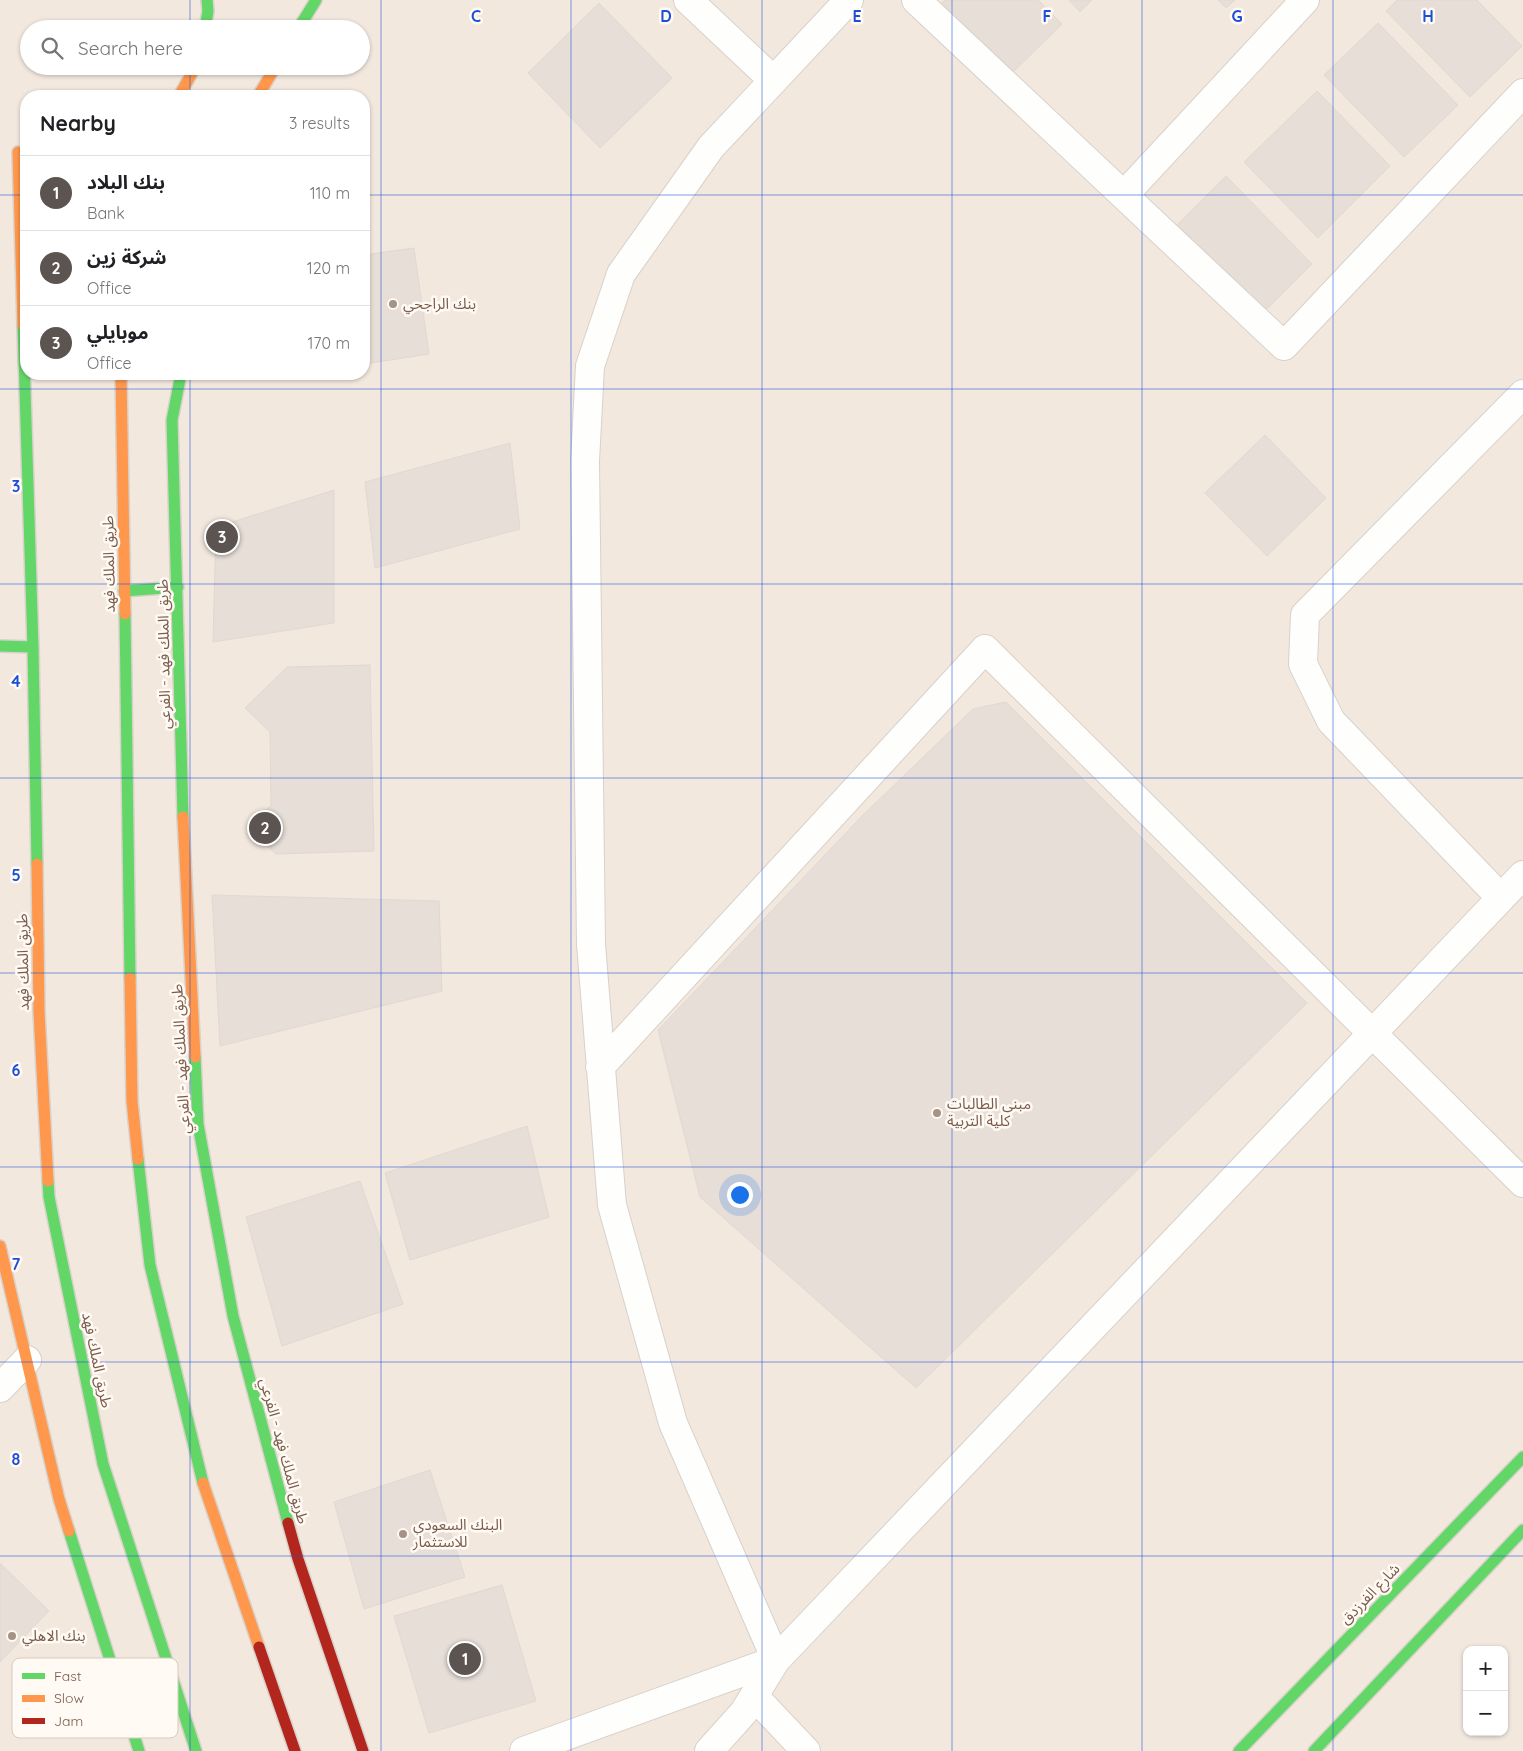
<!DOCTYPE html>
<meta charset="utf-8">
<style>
:root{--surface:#fff;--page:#f2f2f2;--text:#202124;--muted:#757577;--line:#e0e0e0;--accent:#5c5450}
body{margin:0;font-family:Quicksand,"Noto Sans Arabic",sans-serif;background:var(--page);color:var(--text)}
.controls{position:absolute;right:15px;bottom:15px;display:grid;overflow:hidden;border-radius:10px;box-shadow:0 1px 4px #0004}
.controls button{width:45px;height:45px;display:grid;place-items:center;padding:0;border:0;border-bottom:1px solid var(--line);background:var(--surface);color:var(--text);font:25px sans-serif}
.you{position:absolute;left:739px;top:1194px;width:18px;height:18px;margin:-12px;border:4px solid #fff;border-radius:50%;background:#1a73e8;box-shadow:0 0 0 8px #1a73e833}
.badge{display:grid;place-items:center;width:32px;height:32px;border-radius:50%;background:var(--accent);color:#fff;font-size:16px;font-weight:700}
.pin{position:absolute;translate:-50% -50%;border:2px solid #fff;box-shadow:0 1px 5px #0006}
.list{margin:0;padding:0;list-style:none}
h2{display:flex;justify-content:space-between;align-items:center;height:65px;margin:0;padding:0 20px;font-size:21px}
h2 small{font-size:16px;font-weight:400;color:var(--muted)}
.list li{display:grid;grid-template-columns:32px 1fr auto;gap:15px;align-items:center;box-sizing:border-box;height:75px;padding:0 20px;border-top:1px solid var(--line)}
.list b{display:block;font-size:19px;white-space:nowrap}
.list p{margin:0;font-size:16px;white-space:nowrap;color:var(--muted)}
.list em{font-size:16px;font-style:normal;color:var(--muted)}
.icon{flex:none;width:28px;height:28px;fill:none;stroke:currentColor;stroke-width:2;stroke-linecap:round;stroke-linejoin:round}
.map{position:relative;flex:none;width:1523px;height:1751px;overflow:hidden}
.search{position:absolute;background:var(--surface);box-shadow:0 1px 4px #0004;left:20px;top:20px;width:350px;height:55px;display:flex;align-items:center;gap:12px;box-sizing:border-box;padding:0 18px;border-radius:28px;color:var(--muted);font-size:19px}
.panel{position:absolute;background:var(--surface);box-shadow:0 1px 4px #0004;left:20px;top:90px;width:350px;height:290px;border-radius:20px}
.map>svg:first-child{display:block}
.residential{fill:#f2e8de;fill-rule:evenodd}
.building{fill:#e6ded7;stroke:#e2d8d2}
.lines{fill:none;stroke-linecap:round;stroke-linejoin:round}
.street-casing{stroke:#d7d1cb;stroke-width:30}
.fast-casing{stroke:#d9d2cb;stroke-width:14}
.slow-casing{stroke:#d9d2cb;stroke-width:14}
.jam-casing{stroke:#d9d2cb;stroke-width:14}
.street{stroke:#fefefd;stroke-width:28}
.fast{stroke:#63d668;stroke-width:11}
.slow{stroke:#ff974d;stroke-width:11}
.jam{stroke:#b3261e;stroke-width:11}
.grid{fill:none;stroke:#1d4ed8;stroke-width:1;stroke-opacity:0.55}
.poi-dot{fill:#a69286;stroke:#fffaf3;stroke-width:2}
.labels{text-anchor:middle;stroke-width:5;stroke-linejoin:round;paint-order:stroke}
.poi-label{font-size:15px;fill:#7a5c4d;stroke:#fffaf3;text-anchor:start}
.street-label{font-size:15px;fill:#7a5c4d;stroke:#fffaf3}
.key{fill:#fffaf3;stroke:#d7cbc1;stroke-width:1}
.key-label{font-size:14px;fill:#7a5c4d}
.grid-label{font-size:16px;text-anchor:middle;font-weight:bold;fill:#1d4ed8;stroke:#fffaf3;stroke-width:5;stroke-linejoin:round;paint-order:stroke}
</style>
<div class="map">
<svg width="1523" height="1751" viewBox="0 0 1523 1751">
<rect width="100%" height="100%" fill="#f9f5f0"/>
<path class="residential" d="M0,0H1523V1751H0ZM29,29H361V66H29ZM26,96H364V374H26ZM1467,1650H1504V1732H1467Z"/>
<path class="building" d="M945,0H1038L1062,24L1010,75L941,4Z
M1069,0H1092L1080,12Z
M1218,0H1235L1226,8Z
M1397,0H1477L1522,46L1470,97L1386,11Z
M599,3L672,78L600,148L528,73Z
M1378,23L1458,105L1404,157L1324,75Z
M1317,91L1390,166L1318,238L1244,162Z
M1226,176L1312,264L1260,316L1174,228Z
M414,248L429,354L364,364V255Z
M1265,435L1326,498L1267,556L1205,493Z
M510,443L520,529L375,568L365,482Z
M334,490V623L213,642L216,527Z
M370,665L374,851L276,854L247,828L271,805L270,732L245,708L287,667Z
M1006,702L1307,1003L916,1388L700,1197L658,1030L862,816L973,709Z
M212,895L439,901L442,991L220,1046Z
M527,1126L549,1217L410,1260L385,1173Z
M360,1181L403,1304L282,1346L246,1217Z
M430,1470L465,1577L364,1609L334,1502Z
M0,1563L49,1611L0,1662Z
M502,1585L536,1701L429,1733L394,1616Z"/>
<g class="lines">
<defs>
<path id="street" d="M688,0L773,80
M916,0L1284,346L1523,93
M1124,195L1305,0
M1501,898L1331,721L1303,664L1305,615L1523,394
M600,1067L985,649L1523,1183
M0,1388L27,1360
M754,1696L806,1751
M524,1751L776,1660L673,1423L612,1205L591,944L585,461L590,366L621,274L711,147L849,0
M709,1751L744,1712L776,1660L1523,875"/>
<path id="fast" d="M205,29L208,11L207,0
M298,29L316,0
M23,325L33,647L37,864
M181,374L172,420L183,817
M124,591L178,587
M125,614L130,978
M0,646L33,647
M195,1057L198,1124L233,1316L288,1523
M138,1159L150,1265L203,1483
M48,1181L49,1197L103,1464L196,1751
M69,1531L139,1751
M1239,1751L1523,1457
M1314,1751L1523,1530"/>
<path id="slow" d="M179,96L196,66
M258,96L276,66
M18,152L23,325
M121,374L125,614
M183,817L195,1057
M37,864L39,1012L48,1181
M130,978L132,1101L138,1159
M0,1246L59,1499L69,1531
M203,1483L259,1647"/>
<path id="jam" d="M288,1523L298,1559L363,1751
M259,1647L295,1751"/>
</defs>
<use href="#street" class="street-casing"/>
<use href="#fast" class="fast-casing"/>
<use href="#slow" class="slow-casing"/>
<use href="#jam" class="jam-casing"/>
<use href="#street" class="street"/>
<use href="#fast" class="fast"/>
<use href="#slow" class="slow"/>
<use href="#jam" class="jam"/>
</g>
<path class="grid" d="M190,0V29M381,0V1751M571,0V1751M762,0V1751M952,0V1751M1142,0V1751M1333,0V1751M190,66V96M0,195H26M364,195H1523M190,374V1751M0,389H1523M0,584H1523M0,778H1523M0,973H1523M0,1167H1523M0,1362H1523M0,1556H1523"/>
<g class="poi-dot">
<circle cx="393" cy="304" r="5"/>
<circle cx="937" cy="1113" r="5"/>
<circle cx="403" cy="1534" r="5"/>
<circle cx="12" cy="1636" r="5"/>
</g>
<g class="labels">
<g class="poi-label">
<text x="403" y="309">بنك الراجحي</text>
<text x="947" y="1109">مبنى الطالبات<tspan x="947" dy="17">كلية التربية</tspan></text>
<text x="413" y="1530">البنك السعودي<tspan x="413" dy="17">للاستثمار</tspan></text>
<text x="22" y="1641">بنك الاهلي</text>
</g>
<g class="street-label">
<text transform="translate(109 564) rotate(-91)" y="5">طريق الملك فهد</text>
<text transform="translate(164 654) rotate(-91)" y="5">طريق الملك فهد - الفرعي</text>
<text transform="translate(23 962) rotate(-91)" y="5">طريق الملك فهد</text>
<text transform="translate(181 1059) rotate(-93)" y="5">طريق الملك فهد - الفرعي</text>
<text transform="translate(97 1360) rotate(78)" y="5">طريق الملك فهد</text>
<text transform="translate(284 1451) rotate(75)" y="5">طريق الملك فهد - الفرعي</text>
<text transform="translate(1370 1594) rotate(-46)" y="5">شارع الفرزدق</text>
</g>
</g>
<rect x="12" y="1658" width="166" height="80" rx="8" class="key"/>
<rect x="22" y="1673" width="23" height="6" fill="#63d668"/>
<rect x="22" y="1695" width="23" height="7" fill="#ff974d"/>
<rect x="22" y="1718" width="23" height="6" fill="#b3261e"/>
<g class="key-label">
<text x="54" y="1681">Fast</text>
<text x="54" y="1703">Slow</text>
<text x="54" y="1726">Jam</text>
</g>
<g class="grid-label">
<text x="476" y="22">C</text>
<text x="666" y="22">D</text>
<text x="857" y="22">E</text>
<text x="1047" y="22">F</text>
<text x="1237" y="22">G</text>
<text x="1428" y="22">H</text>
<text x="16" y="492">3</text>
<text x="16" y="687">4</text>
<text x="16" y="881">5</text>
<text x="16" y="1076">6</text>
<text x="16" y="1270">7</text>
<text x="16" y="1465">8</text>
</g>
</svg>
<div class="controls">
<button>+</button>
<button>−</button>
</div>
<div class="you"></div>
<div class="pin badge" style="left:465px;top:1659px">1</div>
<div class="pin badge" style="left:265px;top:828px">2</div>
<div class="pin badge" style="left:222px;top:537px">3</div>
<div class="search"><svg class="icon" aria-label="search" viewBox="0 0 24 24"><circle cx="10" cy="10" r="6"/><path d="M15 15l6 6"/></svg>Search here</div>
<section class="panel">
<h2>Nearby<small>3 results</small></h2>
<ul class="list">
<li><span class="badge">1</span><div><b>بنك البلاد</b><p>Bank</p></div><em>110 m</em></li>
<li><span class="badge">2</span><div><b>شركة زين</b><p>Office</p></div><em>120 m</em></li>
<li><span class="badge">3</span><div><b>موبايلي</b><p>Office</p></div><em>170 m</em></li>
</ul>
</section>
</div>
